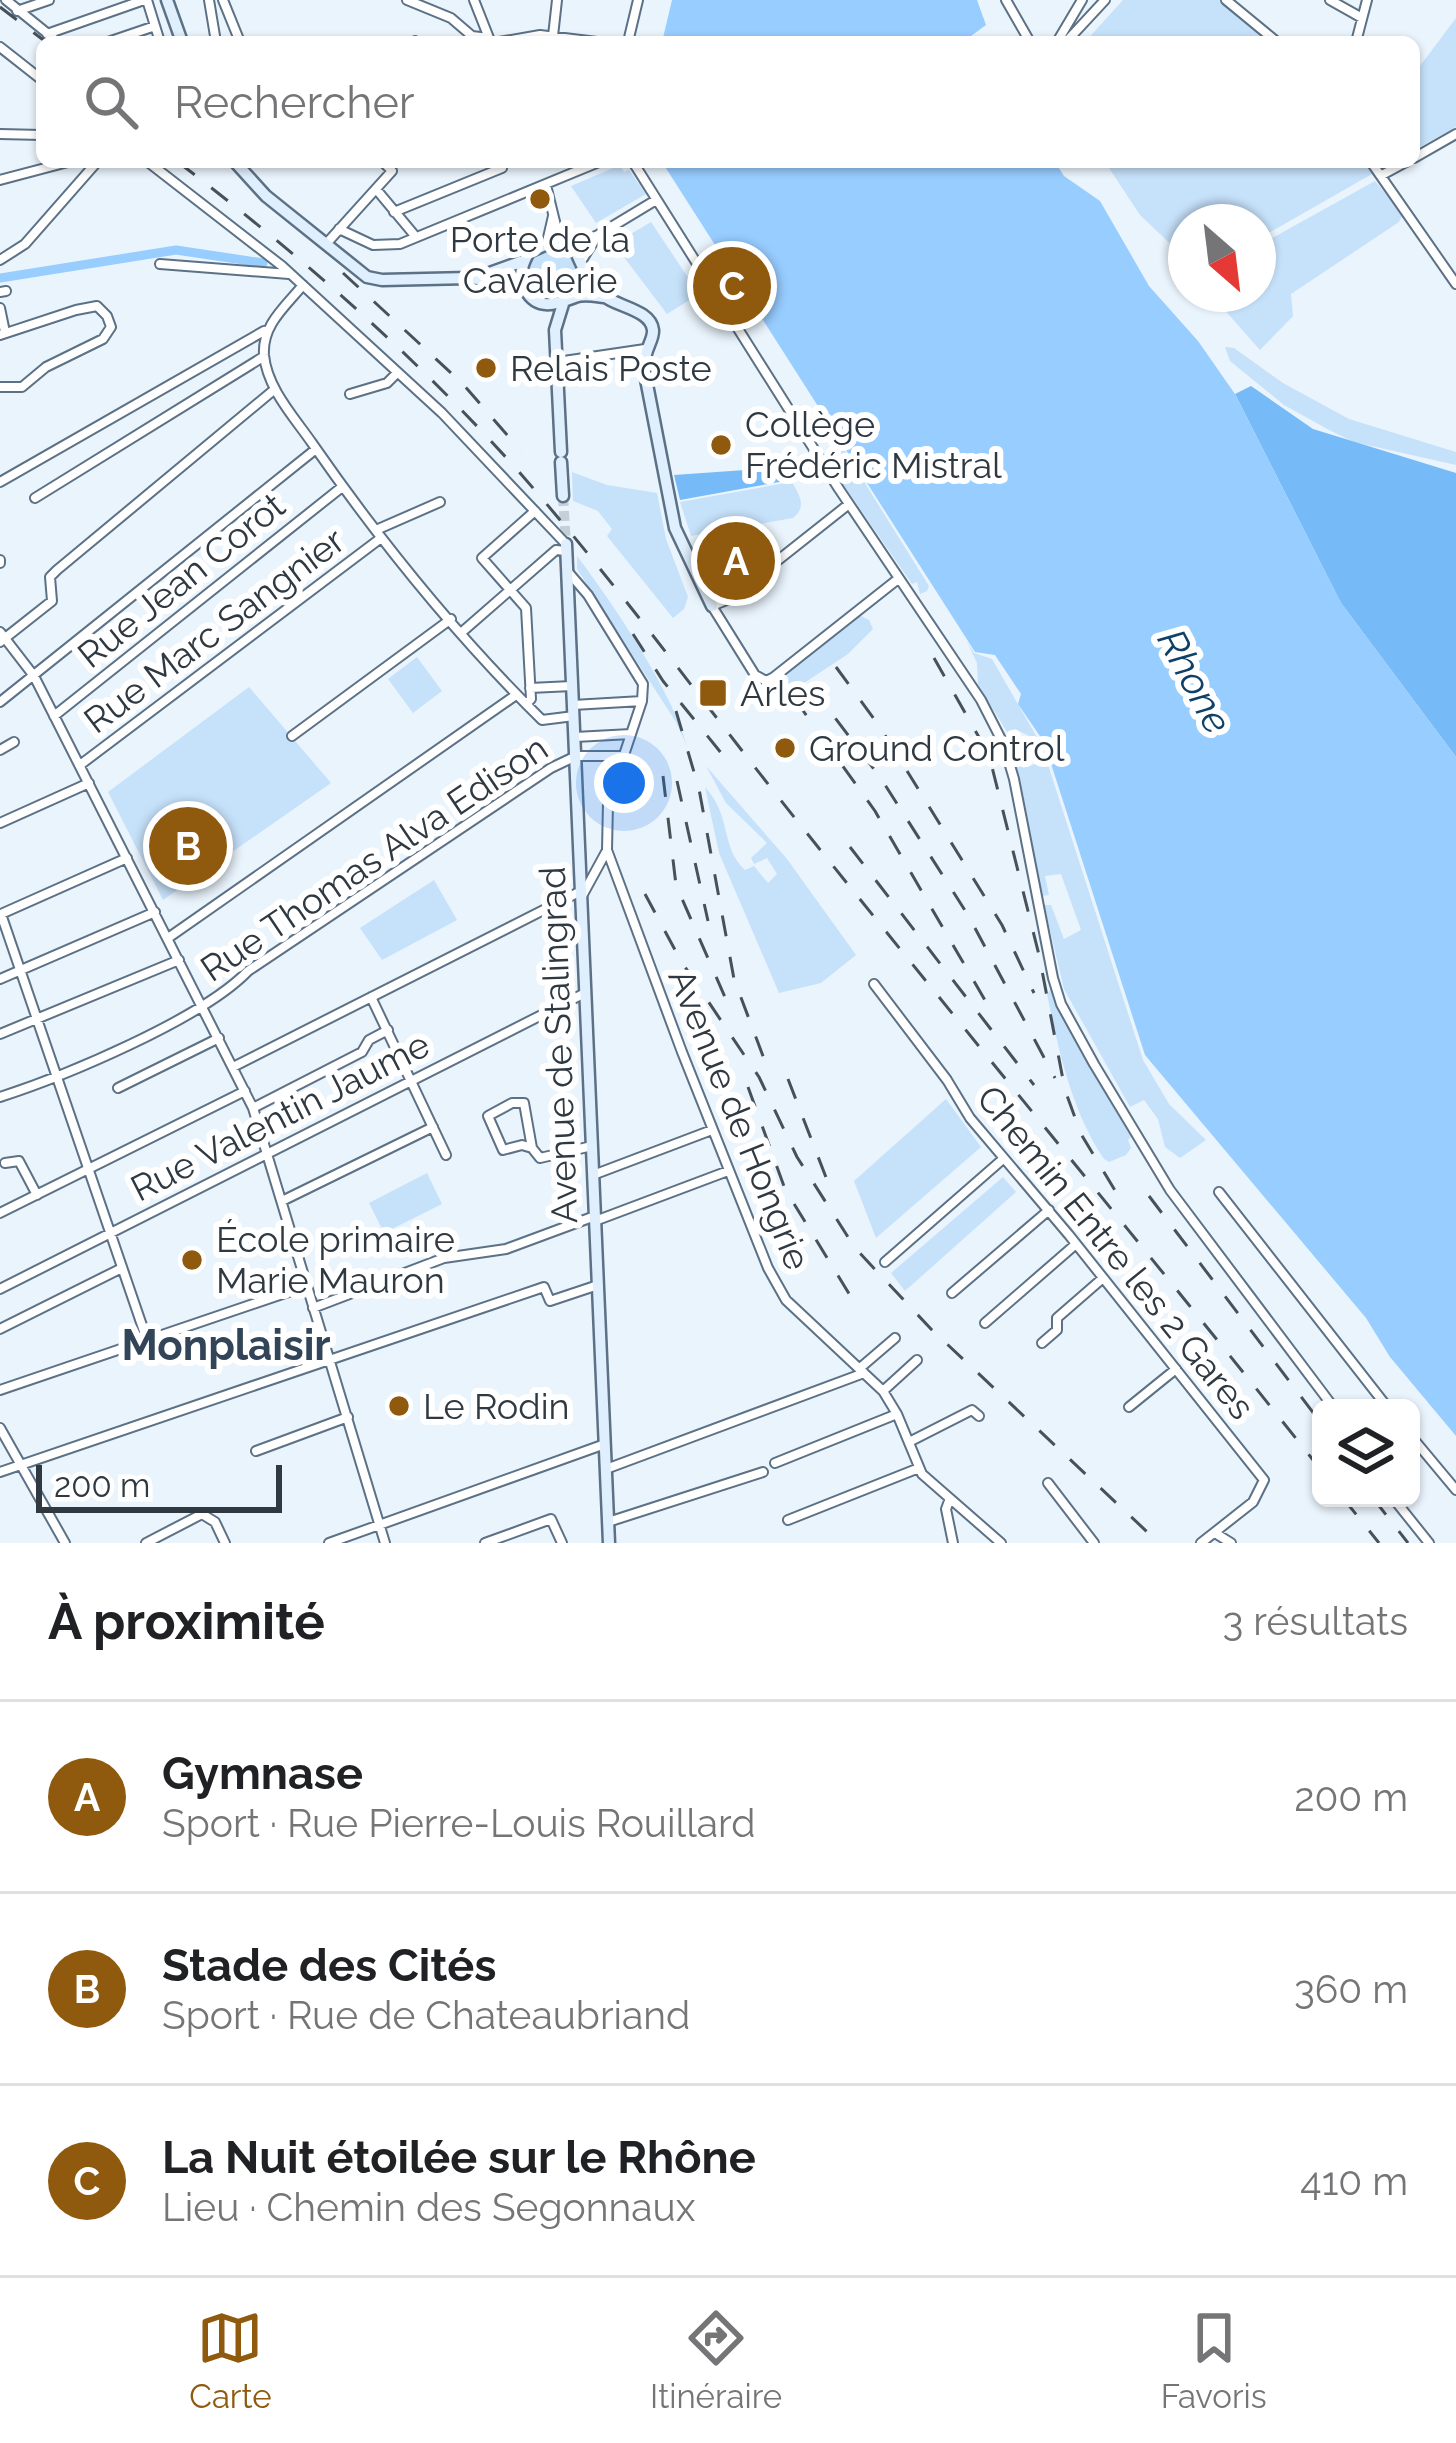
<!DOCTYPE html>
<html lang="fr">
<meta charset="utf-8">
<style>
:root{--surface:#fff;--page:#f2f2f2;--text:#202124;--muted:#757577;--line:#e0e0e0;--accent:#8f590e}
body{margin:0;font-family:Raleway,sans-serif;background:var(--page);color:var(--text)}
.controls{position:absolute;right:36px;bottom:36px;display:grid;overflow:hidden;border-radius:18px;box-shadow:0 3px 9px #0004}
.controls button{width:108px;height:108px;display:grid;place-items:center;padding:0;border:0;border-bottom:3px solid var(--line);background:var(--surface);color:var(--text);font:60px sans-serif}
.compass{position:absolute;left:1168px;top:204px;width:108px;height:108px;border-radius:50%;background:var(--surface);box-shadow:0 3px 9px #0004;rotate:152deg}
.scale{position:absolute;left:36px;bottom:30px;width:246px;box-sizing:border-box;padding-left:12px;border:6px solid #2f3942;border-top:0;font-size:33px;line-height:42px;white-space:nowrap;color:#2f3942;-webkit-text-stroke:9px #fff;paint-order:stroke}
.you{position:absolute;left:624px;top:783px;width:42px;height:42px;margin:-30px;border:9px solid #fff;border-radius:50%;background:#1a73e8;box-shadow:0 0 0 18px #1a73e833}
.badge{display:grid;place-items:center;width:78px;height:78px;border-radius:50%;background:var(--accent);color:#fff;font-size:39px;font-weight:700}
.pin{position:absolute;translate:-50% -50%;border:6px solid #fff;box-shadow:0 3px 12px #0006}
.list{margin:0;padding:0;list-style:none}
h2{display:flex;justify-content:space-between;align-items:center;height:156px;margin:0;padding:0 48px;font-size:51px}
h2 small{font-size:39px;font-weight:400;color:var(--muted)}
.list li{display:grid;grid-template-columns:78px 1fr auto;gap:36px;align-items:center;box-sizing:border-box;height:192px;padding:0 48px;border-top:3px solid var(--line)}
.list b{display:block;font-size:45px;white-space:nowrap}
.list p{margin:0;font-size:39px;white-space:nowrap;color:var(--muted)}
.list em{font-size:39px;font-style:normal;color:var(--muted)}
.icon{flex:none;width:66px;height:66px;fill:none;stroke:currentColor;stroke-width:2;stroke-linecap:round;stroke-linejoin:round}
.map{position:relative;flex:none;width:1456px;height:1543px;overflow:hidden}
.search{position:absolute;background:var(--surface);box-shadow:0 3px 9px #0004;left:36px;right:36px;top:36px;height:132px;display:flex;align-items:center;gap:30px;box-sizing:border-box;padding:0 42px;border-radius:18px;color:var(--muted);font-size:45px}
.sheet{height:732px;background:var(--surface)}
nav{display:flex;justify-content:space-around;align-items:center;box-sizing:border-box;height:168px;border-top:3px solid var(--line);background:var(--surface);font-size:33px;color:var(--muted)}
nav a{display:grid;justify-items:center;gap:6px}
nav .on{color:var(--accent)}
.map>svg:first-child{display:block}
.green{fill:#c6e1fa}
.forest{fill:#76baf7}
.water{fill:#97cdff}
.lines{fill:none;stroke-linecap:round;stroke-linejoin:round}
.canal{stroke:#97cdff;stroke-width:9}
.secondary-tunnel{stroke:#c5cfd8;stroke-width:10;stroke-dasharray:10 5;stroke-linecap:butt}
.street-casing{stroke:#5c7185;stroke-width:12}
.secondary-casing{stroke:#5c7185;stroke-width:15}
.street{stroke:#fff;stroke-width:8}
.secondary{stroke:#e0effd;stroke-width:10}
.rail{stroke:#47515a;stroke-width:3;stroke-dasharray:21 21;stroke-linecap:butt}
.poi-dot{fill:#8f590e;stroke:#fff;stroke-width:4.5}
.labels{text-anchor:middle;stroke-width:12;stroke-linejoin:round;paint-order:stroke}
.poi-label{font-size:36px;fill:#2f3942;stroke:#fff;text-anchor:start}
.street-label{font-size:36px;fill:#2f3942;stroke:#fff}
.water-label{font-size:39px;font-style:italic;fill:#0e4068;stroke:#fff}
.quarter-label{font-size:42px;font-weight:bold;fill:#324558;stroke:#fff}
</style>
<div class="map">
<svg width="1456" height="1543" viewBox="0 0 1456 1543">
<rect width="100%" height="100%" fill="#eaf4fd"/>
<path class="green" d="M1123,0H1221L1274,42H1085Z
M1456,18V127L1414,150V74Z
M1105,162H1373L1367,166L1372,174L1258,239V222H1186V263L1180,253L1140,215Z
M620,165L624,172L629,170L646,194L596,223L571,186Z
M1375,181L1403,214L1399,222L1291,294L1293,316L1260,350L1214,298L1219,294H1258V246Z
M651,222L699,294L667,314L614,244Z
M549,246C567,247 577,256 579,274L573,291L549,300L534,292L526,278L533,254Z
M1225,347L1234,348L1283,383L1349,419L1456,452V465L1354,442L1331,431L1284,405L1230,361Z
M838,440L929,586L927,591L920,594L917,582L912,584L829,464L841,457L834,443Z
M572,472L607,485L657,493L666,539L688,597L684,609L673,618L607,536L612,529L598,511L573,501Z
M792,482C800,496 807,507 793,518L691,536L680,502Z
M577,556C612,602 672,691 687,746L676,722L577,569Z
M859,615L869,620L873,629L848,654L792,691L780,692L777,681Z
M967,642L974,653L992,659L1042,746L1143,1060L1169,1104L1206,1140L1180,1158L1165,1147L1158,1119L1144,1100L1130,1107L1064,989L1044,905H1051L1064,939L1081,930L1061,874L1045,876L1049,895L1042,896L1020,778L1011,752L1015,751L1023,768L1038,763L1031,737L1015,729L1007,732L978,684L977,663Z
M417,657L442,691L413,713L388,679Z
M249,687L331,783L163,900L108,792Z
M706,766L787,859L856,955L821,983L779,993L719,853L705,787C732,816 720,847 745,870L754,866L768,883L777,874L767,858L754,864L751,858L767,843L726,803Z
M434,880L457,920L382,960L360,928Z
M1051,989L1081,1053L1131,1137L1128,1140L1131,1148L1126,1155L1109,1162L1104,1159C1072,1112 1058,1049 1047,994Z
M946,1099L981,1147L876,1238L854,1181Z
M427,1173L442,1204L384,1233L369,1203Z
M1003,1177L1016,1192L905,1291L891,1273Z"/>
<path class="forest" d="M1251,386L1313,429L1456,473V757L1341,603L1235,394Z
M778,461L790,480L680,500L674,475L745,470Z"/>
<path class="water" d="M672,0H977L986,25L971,36L975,42H662Z
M662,162H1055L1064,176L1100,201L1149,286L1198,341L1235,394L1341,603L1456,757V1436L1390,1357L1366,1318L1145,1055L1044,742L1018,704L1021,694L995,655L975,652Z"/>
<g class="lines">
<path class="canal" d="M0,278L176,250L263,263"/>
<path class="secondary-tunnel" d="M563,496L566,544"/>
<defs>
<path id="street" d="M6,0L58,42
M147,0L160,42
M209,0L216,42
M223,0L240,42
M407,0L451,18L472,36L489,38
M474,0L489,38
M1006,0L1030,42
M1226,0L1277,42
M1330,0L1362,18
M17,11L49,0
M47,34L144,0
M553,36L557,0
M108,42L155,26
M413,42L415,41
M499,42L540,35L597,42
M628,42L638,0
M1057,42L1082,0
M1066,42L1105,0
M1356,42L1367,0
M0,47L42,80
M0,134L42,135
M1414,158L1456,134
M148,162L282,266L442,413L566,544
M633,162L839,489L981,700L1004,745L1014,779L1053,978L1061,1004L1094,1064L1170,1190L1334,1408
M1371,162L1456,284
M1382,175L1406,162
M0,180L68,162
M546,185L560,242
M376,189L416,237
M394,212L502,168L500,162
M339,229L373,245L400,244L599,162
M547,242L553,216
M326,244L392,171L383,162
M570,246L598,235L656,200
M0,260L25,244L97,162
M582,260L597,236
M160,264L289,274
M303,285C285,307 262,325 264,355C267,388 294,417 312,443C380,541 457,636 542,720L574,716
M0,292L6,291
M0,308L5,332
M0,335L76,310L97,306L107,316L111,327L103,339L46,367L22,387H0
M557,362L645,349
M350,394L387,383L397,373
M0,482L264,331
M35,498L263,357
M849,504L729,599L712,606L755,675L766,681L774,677L898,579
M376,530L440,502
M0,560V563
M569,573L588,595L643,684L642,701L608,803L607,850L682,1052L768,1268L786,1300L883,1391L897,1414L922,1474L1001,1543
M0,632L34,676L253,1108L385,1543
M462,632L556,550L566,551
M0,642L52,601L50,577L57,570L275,389
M530,688L572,686
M0,702L316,449
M526,704L531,699L526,608L482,558L535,511
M573,705L642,701
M54,716L342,487
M292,736L451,619
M575,737L631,734
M0,750L14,742
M80,765L381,538
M0,823L89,783
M582,896L606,852
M1,914L147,1340
M1,914L127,858
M168,938L516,695
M0,979L155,912
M874,984L947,1080L970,1118L1069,1235L1264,1480L1253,1502L1201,1543
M371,997L446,1155
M0,1034L179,960
M233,1067L581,891
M118,1088L219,1038
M0,1097C65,1076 202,1019 248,971L551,768L576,756H624
M253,1108L362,1052L369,1040L388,1030
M532,1148L522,1145L503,1150L488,1116L512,1103H524L532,1148L540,1158L592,1146
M5,1163L19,1161L37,1195
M593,1175L712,1130
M1219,1192L1388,1408
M282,1201L433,1127
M0,1213L245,1091
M595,1221L728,1171
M885,1262L1003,1159
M0,1289L585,993
M952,1293L1049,1210
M313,1308L444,1258L506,1249L595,1216
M985,1323L1076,1244
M0,1329L122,1268
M1042,1343L1057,1330V1318L1103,1278
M860,1368L895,1338
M0,1390L306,1286
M883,1391L917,1360
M1129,1407L1176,1369
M0,1428L65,1543
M1411,1436L1456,1490
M909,1442L972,1410L979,1416
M256,1451L348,1417
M775,1463L897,1414
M606,1469L864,1373
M0,1472L544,1287L550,1301L598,1285
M1048,1483L1094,1543
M1393,1498L1429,1543
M949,1501L946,1509L953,1543
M788,1520L919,1468
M608,1522L763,1472
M1215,1533L1231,1543
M146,1543L202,1514L215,1522L225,1543
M329,1543L605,1444
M485,1543L551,1519L562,1543"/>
<path id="secondary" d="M167,0L182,42
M235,162L266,196L367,277L382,280L469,278L507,282L525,290
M585,272C591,281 596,290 604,296C618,307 651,310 653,330C654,341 643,350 644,369L675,528L712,606
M484,275L523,261
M575,296L585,272L575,250L554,241L529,252C522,264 518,276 525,289C537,312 557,304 575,297C584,293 595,296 604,297
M561,452L555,330L563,304
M561,462L563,496
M566,544L609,1543"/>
</defs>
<use href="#street" class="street-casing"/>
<use href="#secondary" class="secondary-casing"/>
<use href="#street" class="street"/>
<use href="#secondary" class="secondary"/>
<path class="rail" d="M0,7L46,42
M178,162C301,256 417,357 520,473C623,591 715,719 814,842C982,1052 1154,1259 1321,1470
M343,273L462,383L521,451
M633,634L663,681L722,754
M934,658L989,755L1039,955L1065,1090L1081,1134L1116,1192
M836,667L880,727L1002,925L1034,993
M810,685L880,777L968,915L1055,1078
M794,698L875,811L989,1007
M676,711L699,789L734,979L766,1064
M663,776L676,885L728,1004
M677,781L708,921
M850,847L1034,1085
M645,894L681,961L759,1077L797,1157L855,1248L931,1329L1159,1543
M788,1079L829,1185
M748,1087L785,1189L859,1310
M1149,1196L1321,1423
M1343,1498L1379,1543
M1373,1498L1408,1543"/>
</g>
<g class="poi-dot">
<circle cx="540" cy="199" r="12"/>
<circle cx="486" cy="368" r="12"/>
<circle cx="721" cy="445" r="12"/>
<rect x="698" y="678" width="30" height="30" rx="6"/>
<circle cx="785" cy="748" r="12"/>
<circle cx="192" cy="1260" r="12"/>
<circle cx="399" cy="1406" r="12"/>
</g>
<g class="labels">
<g class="poi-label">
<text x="540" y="252" text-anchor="middle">Porte de la<tspan x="540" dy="41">Cavalerie</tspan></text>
<text x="510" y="381">Relais Poste</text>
<text x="745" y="437">Collège<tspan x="745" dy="41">Frédéric Mistral</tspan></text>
<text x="740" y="706">Arles</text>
<text x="809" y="761">Ground Control</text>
<text x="216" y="1252">École primaire<tspan x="216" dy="41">Marie Mauron</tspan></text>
<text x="423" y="1419">Le Rodin</text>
</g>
<g class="street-label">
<text transform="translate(181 580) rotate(-39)" y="13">Rue Jean Corot</text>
<text transform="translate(214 630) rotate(-37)" y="13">Rue Marc Sangnier</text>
<text transform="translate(374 858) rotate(-34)" y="13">Rue Thomas Alva Edison</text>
<text transform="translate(558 1045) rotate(-92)" y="13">Avenue de Stalingrad</text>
<text transform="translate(280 1116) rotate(-27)" y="13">Rue Valentin Jaume</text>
<text transform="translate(740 1119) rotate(68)" y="13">Avenue de Hongrie</text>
<text transform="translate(1116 1252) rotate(51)" y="13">Chemin Entre les 2 Gares</text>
</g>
<g class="water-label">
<text transform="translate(1195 681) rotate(62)" y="14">Rhone</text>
</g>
<g class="quarter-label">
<text x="226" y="1360">Monplaisir</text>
</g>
</g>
</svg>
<div class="controls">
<button><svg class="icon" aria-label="layers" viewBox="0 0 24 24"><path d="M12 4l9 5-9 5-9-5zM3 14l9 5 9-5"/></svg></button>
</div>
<svg class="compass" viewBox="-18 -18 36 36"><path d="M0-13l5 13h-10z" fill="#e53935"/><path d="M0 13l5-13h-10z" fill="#757577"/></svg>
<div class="scale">200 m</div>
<div class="you"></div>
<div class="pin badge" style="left:736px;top:561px">A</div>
<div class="pin badge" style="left:188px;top:846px">B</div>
<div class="pin badge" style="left:732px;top:286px">C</div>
<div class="search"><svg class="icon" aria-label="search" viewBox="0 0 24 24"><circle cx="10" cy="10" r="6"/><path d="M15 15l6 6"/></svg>Rechercher</div>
</div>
<section class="sheet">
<h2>À proximité<small>3 résultats</small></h2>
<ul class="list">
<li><span class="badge">A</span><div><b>Gymnase</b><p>Sport · Rue Pierre-Louis Rouillard</p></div><em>200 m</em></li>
<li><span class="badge">B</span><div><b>Stade des Cités</b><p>Sport · Rue de Chateaubriand</p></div><em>360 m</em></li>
<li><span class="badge">C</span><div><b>La Nuit étoilée sur le Rhône</b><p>Lieu · Chemin des Segonnaux</p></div><em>410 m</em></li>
</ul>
</section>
<nav>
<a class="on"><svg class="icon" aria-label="map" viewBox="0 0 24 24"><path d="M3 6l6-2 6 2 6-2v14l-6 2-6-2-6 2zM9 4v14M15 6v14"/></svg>Carte</a>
<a><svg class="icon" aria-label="directions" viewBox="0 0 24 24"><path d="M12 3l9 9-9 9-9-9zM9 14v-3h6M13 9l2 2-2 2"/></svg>Itinéraire</a>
<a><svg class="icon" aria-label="saved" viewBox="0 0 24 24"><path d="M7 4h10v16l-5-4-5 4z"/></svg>Favoris</a>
</nav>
